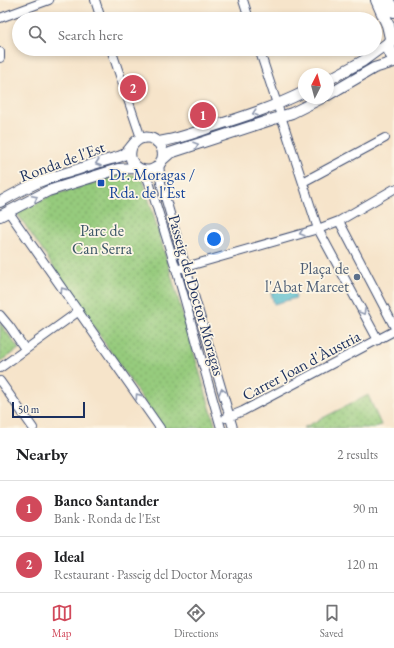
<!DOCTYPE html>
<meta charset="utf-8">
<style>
:root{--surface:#fff;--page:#f6f6f6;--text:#202124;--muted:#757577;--line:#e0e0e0;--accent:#d1495b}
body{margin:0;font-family:"EB Garamond",serif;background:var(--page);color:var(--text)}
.compass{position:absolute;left:298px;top:68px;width:36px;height:36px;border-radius:50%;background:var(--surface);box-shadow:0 2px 6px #0003;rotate:6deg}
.scale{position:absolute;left:12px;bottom:10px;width:73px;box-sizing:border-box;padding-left:4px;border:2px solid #1b2f5e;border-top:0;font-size:11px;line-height:14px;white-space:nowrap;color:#1b2f5e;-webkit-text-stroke:3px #fcf5e5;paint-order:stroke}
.you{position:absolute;left:214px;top:239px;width:14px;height:14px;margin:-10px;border:3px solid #fff;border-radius:50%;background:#1a73e8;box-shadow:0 0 0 6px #1a73e833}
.badge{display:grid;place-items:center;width:26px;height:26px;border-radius:50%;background:var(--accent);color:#fff;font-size:13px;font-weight:700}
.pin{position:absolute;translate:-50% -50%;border:2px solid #fff;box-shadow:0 1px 4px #0006}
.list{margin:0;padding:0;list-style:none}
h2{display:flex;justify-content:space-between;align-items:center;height:52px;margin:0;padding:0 16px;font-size:17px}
h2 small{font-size:13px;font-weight:400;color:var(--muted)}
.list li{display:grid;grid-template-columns:26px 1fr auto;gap:12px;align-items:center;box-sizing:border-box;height:56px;padding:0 16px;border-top:1px solid var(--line)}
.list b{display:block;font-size:15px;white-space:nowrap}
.list p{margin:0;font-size:13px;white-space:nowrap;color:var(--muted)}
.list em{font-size:13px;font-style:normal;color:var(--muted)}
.icon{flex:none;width:22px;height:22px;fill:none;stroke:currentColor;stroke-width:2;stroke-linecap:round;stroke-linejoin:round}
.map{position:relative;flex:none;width:394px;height:428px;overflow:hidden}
.search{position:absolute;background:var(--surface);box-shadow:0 2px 6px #0003;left:12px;right:12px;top:12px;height:44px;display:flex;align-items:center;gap:10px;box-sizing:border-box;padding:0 14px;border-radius:22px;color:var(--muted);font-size:15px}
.sheet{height:164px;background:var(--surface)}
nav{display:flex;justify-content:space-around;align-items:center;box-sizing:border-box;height:56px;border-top:1px solid var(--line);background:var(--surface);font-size:11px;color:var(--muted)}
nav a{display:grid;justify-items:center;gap:2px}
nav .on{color:var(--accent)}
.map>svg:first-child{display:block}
.park{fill:url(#park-dots);stroke:#587d6e}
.water{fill:#50bacc;stroke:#367495}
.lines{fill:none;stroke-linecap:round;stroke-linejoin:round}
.minor-casing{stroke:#3c4a6e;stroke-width:10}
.tertiary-casing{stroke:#3c4a6e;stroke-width:12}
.primary-casing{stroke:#3c4a6e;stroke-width:14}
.minor{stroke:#fff;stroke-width:8}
.tertiary{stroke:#fff;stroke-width:10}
.primary{stroke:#fff;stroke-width:12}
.oneway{stroke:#8d97ae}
.transit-dot{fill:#1a4fb4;stroke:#fcf5e5;stroke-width:1.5}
.service-dot{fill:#5c6f8a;stroke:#fcf5e5;stroke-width:1.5}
.labels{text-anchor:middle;stroke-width:3.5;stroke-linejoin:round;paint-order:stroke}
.street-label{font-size:16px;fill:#1b2f5e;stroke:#fcf5e5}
.transit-label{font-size:16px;fill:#164399;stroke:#fcf5e5;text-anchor:start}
.park-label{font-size:16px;fill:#3a5666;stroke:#fcf5e5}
.service-label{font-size:16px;fill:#4e5e75;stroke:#fcf5e5;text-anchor:end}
</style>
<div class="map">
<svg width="394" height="428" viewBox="0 0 394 428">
<defs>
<pattern id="park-dots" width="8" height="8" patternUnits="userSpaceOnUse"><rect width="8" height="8" fill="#96cb7d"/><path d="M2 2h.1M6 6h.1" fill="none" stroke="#7aa56a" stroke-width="1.8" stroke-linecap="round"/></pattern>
</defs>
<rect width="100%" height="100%" fill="#fcf5e5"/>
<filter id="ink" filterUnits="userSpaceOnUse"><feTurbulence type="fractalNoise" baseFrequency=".025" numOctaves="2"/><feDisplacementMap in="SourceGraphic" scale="8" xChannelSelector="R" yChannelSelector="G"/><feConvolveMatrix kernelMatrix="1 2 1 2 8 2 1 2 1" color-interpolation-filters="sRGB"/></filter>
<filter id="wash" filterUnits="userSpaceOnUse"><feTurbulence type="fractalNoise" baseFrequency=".012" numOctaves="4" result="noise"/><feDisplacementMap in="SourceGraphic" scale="16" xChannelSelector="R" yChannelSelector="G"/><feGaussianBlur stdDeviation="0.9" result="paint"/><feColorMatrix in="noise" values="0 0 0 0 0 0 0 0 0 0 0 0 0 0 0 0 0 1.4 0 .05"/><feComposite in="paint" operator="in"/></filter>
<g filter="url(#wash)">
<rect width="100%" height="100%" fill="#f6e4ca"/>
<path class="park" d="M125,174L142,176L216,428H162L17,213L50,196Z
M0,323L19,349L0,362Z
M368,395L381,425L373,428H303Z"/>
<path class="water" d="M293,287L296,298L274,304L271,293Z"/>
</g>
<g filter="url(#ink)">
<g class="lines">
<defs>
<path id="minor" d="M95,0L101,19
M243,0L249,19
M0,18L49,0
M111,49L141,138
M259,49L318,229L378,340
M0,52V58
M159,164L161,183L233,428
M144,170L150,185L176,269L221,428
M303,182L385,138
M8,211L160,428
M339,221L394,326
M182,268L318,229L339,221L394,189
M0,315L10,327L25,349
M0,368L79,311
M0,381L33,428
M226,418L243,411L394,331"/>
<path id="tertiary" d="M328,80L363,61L389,42
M328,95L374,68L394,62
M157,142C176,140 194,133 211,127C243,117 274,107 304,92
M161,161L170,153L292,113L322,98
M0,202C14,194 28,186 44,180C55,176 67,173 79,169C90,165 100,162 111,159C115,158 120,157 123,155C131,151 133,139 143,138C157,135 167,150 161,162C151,180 123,167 132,146
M0,216L48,191L118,169L132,168L139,169"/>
<path id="primary" d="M377,0L388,25L391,38
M387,0L394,11
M394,34C388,42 387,50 394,58"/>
</defs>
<use href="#minor" class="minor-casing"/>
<use href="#tertiary" class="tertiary-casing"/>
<use href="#primary" class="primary-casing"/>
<use href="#minor" class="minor"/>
<use href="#tertiary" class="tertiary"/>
<use href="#primary" class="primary"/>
</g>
<defs><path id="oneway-chevron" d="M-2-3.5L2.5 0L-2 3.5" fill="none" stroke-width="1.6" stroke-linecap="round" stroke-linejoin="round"/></defs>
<g class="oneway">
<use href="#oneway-chevron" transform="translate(255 113) rotate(161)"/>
<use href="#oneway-chevron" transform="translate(196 145) rotate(-19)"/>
<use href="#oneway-chevron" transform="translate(98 163) rotate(162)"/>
<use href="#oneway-chevron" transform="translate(35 198) rotate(-27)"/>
<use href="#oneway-chevron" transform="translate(302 233) rotate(164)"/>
<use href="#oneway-chevron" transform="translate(63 290) rotate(-125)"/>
<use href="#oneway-chevron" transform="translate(363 312) rotate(62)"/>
<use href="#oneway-chevron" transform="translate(222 391) rotate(-106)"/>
<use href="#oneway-chevron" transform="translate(138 396) rotate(-125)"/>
</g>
</g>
<rect class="transit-dot" x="97" y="179" width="8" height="8" rx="2"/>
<circle class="service-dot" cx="357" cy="277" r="4"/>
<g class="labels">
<g class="street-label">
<text transform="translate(62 161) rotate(-20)" y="6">Ronda de l'Est</text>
<text transform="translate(197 295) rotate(74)" y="6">Passeig del Doctor Moragas</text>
<text transform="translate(301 365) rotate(-28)" y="6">Carrer Joan d'Àustria</text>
</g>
<g class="transit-label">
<text x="109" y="180">Dr. Moragas /<tspan x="109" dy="18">Rda. de l'Est</tspan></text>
</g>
<g class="park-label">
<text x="102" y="236">Parc de<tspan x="102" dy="18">Can Serra</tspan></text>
</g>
<g class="service-label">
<text x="349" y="274">Plaça de<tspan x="349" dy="18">l'Abat Marcet</tspan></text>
</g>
</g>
</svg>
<svg class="compass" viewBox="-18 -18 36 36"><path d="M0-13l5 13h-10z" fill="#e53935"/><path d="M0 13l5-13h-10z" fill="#757577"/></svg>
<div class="scale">50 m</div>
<div class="you"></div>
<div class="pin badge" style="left:203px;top:115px">1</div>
<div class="pin badge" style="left:133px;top:88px">2</div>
<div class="search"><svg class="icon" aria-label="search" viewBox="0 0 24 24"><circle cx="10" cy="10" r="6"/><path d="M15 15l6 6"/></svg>Search here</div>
</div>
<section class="sheet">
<h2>Nearby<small>2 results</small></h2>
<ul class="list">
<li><span class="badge">1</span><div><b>Banco Santander</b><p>Bank · Ronda de l'Est</p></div><em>90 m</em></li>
<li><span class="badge">2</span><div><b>Ideal</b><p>Restaurant · Passeig del Doctor Moragas</p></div><em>120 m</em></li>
</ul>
</section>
<nav>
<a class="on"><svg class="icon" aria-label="map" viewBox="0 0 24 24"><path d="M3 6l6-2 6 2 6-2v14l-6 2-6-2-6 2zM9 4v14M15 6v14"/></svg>Map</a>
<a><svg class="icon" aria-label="directions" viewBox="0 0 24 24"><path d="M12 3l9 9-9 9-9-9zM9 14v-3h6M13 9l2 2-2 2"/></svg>Directions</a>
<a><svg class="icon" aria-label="saved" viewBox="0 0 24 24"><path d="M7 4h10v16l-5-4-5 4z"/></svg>Saved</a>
</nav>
